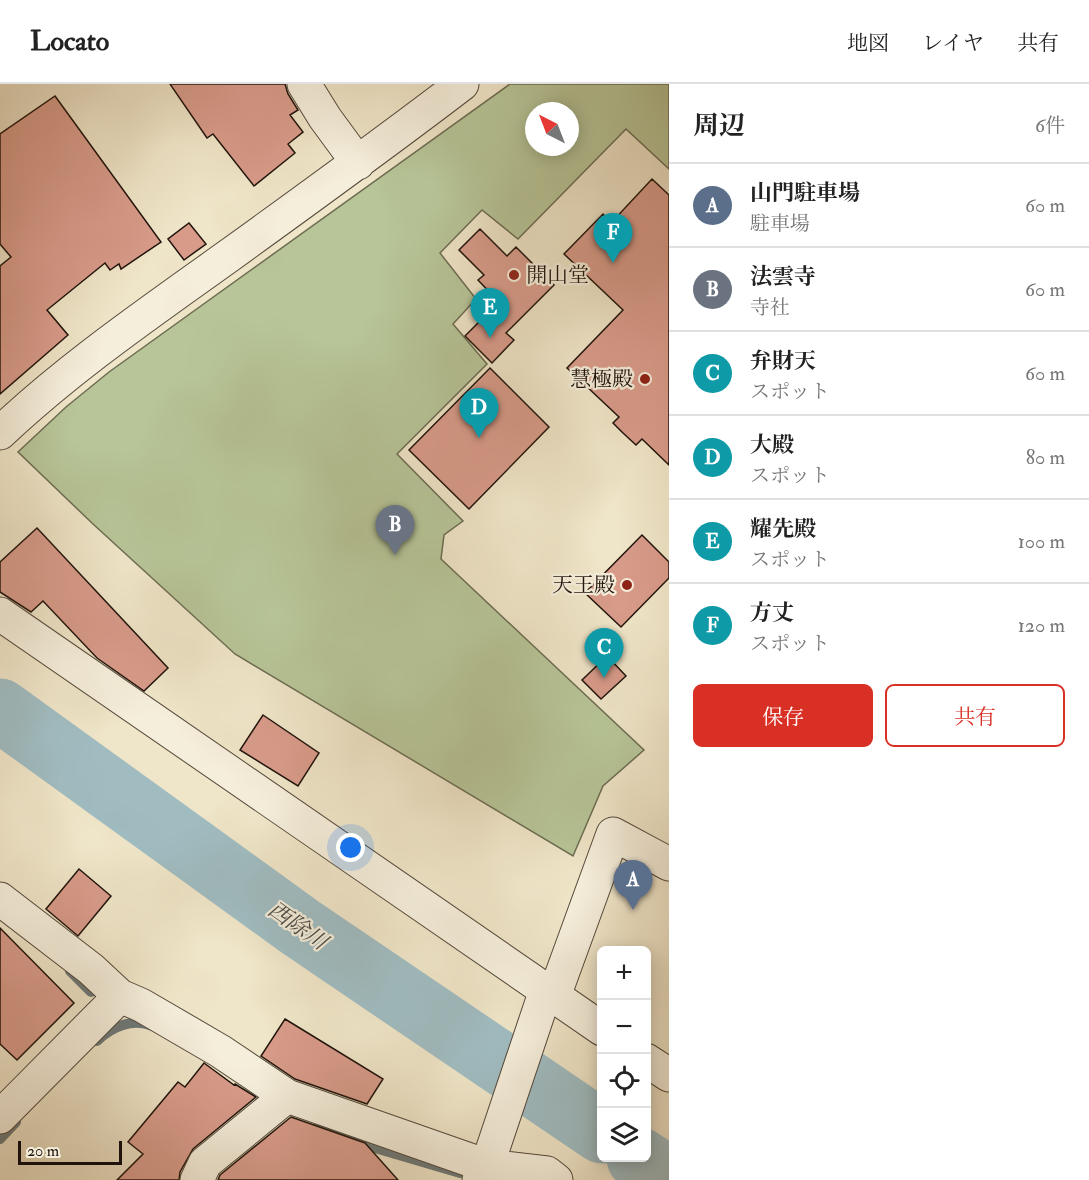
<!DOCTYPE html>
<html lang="ja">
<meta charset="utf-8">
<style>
:root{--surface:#fff;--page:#f6f6f6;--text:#222;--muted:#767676;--line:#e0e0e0;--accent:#d93025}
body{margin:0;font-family:"IM FELL Double Pica","Noto Serif JP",serif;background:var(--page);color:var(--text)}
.controls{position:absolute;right:18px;bottom:18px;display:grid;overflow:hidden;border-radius:9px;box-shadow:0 3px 15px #0003}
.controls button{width:54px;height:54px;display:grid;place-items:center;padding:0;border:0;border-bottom:2px solid var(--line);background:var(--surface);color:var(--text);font:30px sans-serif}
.compass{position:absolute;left:525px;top:18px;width:54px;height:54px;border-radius:50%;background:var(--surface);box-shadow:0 3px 15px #0003;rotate:318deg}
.scale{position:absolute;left:18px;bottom:15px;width:104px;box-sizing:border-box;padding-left:6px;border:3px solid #20130b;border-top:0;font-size:16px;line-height:21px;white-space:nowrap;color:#20130b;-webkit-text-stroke:4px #f5eedb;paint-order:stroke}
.you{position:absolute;left:351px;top:764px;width:21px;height:21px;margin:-15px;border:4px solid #fff;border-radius:50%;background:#1a73e8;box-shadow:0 0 0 9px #1a73e833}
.badge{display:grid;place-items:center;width:39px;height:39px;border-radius:50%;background:var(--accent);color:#fff;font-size:20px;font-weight:700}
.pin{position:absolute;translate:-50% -50px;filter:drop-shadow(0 2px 3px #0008)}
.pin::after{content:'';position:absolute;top:32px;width:21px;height:18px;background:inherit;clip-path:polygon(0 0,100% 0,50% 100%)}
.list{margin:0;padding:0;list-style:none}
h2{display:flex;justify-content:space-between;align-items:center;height:78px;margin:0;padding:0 24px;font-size:26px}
h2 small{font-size:20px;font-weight:400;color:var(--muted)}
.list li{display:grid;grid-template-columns:39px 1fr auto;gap:18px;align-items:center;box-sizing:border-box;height:84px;padding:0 24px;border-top:2px solid var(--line)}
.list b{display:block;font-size:22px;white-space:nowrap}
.list p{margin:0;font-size:20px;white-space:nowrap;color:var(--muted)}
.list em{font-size:20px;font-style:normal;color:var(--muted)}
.actions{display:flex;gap:12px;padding:18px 24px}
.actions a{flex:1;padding:14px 0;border:2px solid var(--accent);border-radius:9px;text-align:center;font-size:21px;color:var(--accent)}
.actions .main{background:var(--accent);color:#fff}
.icon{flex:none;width:33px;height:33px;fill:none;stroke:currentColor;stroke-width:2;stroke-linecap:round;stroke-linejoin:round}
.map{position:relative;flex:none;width:669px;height:1096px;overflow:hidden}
header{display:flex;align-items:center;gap:36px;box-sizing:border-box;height:84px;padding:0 30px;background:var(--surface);border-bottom:2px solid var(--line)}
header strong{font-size:28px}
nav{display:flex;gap:33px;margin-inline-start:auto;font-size:21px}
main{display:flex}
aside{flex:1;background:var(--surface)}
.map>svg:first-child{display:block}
.green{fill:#b7c598;stroke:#6c6c52;stroke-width:1.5;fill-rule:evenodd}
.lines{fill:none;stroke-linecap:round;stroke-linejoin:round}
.stream{stroke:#6d7878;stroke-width:10}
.river{stroke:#a0bcc1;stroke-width:63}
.building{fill:#d89b8a;stroke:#20130b;stroke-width:1.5}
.minor-casing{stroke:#54483a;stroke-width:35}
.minor{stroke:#f5eedb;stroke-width:33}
.poi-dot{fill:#8f2418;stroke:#f5eedb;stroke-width:2}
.labels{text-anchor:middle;stroke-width:4.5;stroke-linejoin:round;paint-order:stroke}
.poi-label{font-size:21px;fill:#20130b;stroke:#f5eedb;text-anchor:end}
.water-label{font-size:22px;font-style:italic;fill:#4d4e4b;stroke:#f5eedb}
</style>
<header>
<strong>Locato</strong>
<nav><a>地図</a><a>レイヤ</a><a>共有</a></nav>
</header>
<main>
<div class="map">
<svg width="669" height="1096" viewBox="0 0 669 1096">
<rect width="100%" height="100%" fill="#efe5c8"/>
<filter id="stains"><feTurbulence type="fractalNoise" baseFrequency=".00333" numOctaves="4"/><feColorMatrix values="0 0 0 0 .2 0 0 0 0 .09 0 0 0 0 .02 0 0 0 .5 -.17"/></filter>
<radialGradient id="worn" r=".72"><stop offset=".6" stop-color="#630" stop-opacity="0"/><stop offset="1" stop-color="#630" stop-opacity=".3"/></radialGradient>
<path class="green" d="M510,0H669V85L626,45L518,155L482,126L440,169L476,215L453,240L487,280L397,370L463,437L444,451L441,475L644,666L603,702L573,772L235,570L93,440L18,368L66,323L109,288ZM534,27H570V63H534Z"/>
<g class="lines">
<path class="stream" d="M70,887L91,908
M97,957C112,942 133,934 153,942
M319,1040L375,1064L460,1089
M0,1055L16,1038"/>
<path class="river" d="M0,626L300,843L602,1048
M638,1074L669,1094"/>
</g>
<path class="building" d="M170,0H285L288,10L298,26L290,31L303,48L288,60L295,69L254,102L213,50L207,54Z
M55,12L161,158L121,185L119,180L110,186L105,179L47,226L68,251L0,310V182L11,173L0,160V50Z
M652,95L669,111V381L642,355L636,361L623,349L613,339L619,333L567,284L623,226L564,170L603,130L611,139Z
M189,139L206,160L184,176L168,155Z
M480,145L507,172L516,163L554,201L506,249L514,256L492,279L465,252L499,218L478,196L484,191L459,166Z
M490,284L549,343L469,425L409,366Z
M37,444L168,584L144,607L97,574L43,517L31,528L0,508V478Z
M642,451L669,478V494L621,543L585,509Z
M607,572L626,592L601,615L582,596Z
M263,631L319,669L298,702L240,666Z
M79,785L111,812L78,852L46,825Z
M0,844L74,919L17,976L0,960Z
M285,935L383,995L367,1020L295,995L261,972Z
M204,979L234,1001L235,1000L256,1013L193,1065L180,1088L179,1096H117L143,1070L128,1058L178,998L185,1003Z
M291,1033L365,1059L398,1096H218L220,1091Z"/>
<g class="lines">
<defs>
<path id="minor" d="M304,0L325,34L358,79
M0,349C70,283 149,229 227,173C306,116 385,59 462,0
M0,530L602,945
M0,815L91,885L120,912L141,921L220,967L287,1012L487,1082L547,1089L556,1096
M554,912L613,750L669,780
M646,976L669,991
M0,1033L120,912
M197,1096L205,1079L287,1012
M479,1096L487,1082L546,906"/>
</defs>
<use href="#minor" class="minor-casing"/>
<use href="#minor" class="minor"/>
</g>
<g class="poi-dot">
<circle cx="514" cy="191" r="6"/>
<circle cx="645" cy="295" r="6"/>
<circle cx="627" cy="501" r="6"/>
</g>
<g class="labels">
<g class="poi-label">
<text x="526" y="198" text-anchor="start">開山堂</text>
<text x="633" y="302">慧極殿</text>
<text x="615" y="508">天王殿</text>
</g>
<g class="water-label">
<text transform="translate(298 841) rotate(35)" y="8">西除川</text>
</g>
</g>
<rect width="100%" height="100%" filter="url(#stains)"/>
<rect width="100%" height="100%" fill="url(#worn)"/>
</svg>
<div class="controls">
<button>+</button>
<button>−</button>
<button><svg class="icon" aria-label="locate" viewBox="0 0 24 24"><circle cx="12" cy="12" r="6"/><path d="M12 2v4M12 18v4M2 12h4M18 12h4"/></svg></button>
<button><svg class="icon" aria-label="layers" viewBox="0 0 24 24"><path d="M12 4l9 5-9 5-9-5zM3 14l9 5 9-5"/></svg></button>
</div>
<svg class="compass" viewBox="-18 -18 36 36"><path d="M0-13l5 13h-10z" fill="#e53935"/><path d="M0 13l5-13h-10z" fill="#767676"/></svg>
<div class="scale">20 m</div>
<div class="you"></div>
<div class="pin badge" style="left:633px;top:826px;background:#5c6f8a">A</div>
<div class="pin badge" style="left:395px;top:471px;background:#6b7280">B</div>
<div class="pin badge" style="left:604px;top:594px;background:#0f9aa8">C</div>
<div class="pin badge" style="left:479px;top:354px;background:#0f9aa8">D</div>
<div class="pin badge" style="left:490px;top:254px;background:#0f9aa8">E</div>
<div class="pin badge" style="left:613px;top:179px;background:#0f9aa8">F</div>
</div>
<aside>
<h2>周辺<small>6件</small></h2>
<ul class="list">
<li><span class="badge" style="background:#5c6f8a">A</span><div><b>山門駐車場</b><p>駐車場</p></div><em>60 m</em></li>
<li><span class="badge" style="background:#6b7280">B</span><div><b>法雲寺</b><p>寺社</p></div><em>60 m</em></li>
<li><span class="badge" style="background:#0f9aa8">C</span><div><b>弁財天</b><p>スポット</p></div><em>60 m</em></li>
<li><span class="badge" style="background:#0f9aa8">D</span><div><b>大殿</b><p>スポット</p></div><em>80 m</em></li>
<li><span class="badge" style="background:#0f9aa8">E</span><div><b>耀先殿</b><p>スポット</p></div><em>100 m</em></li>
<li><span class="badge" style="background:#0f9aa8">F</span><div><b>方丈</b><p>スポット</p></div><em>120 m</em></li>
</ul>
<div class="actions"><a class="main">保存</a><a>共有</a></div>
</aside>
</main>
